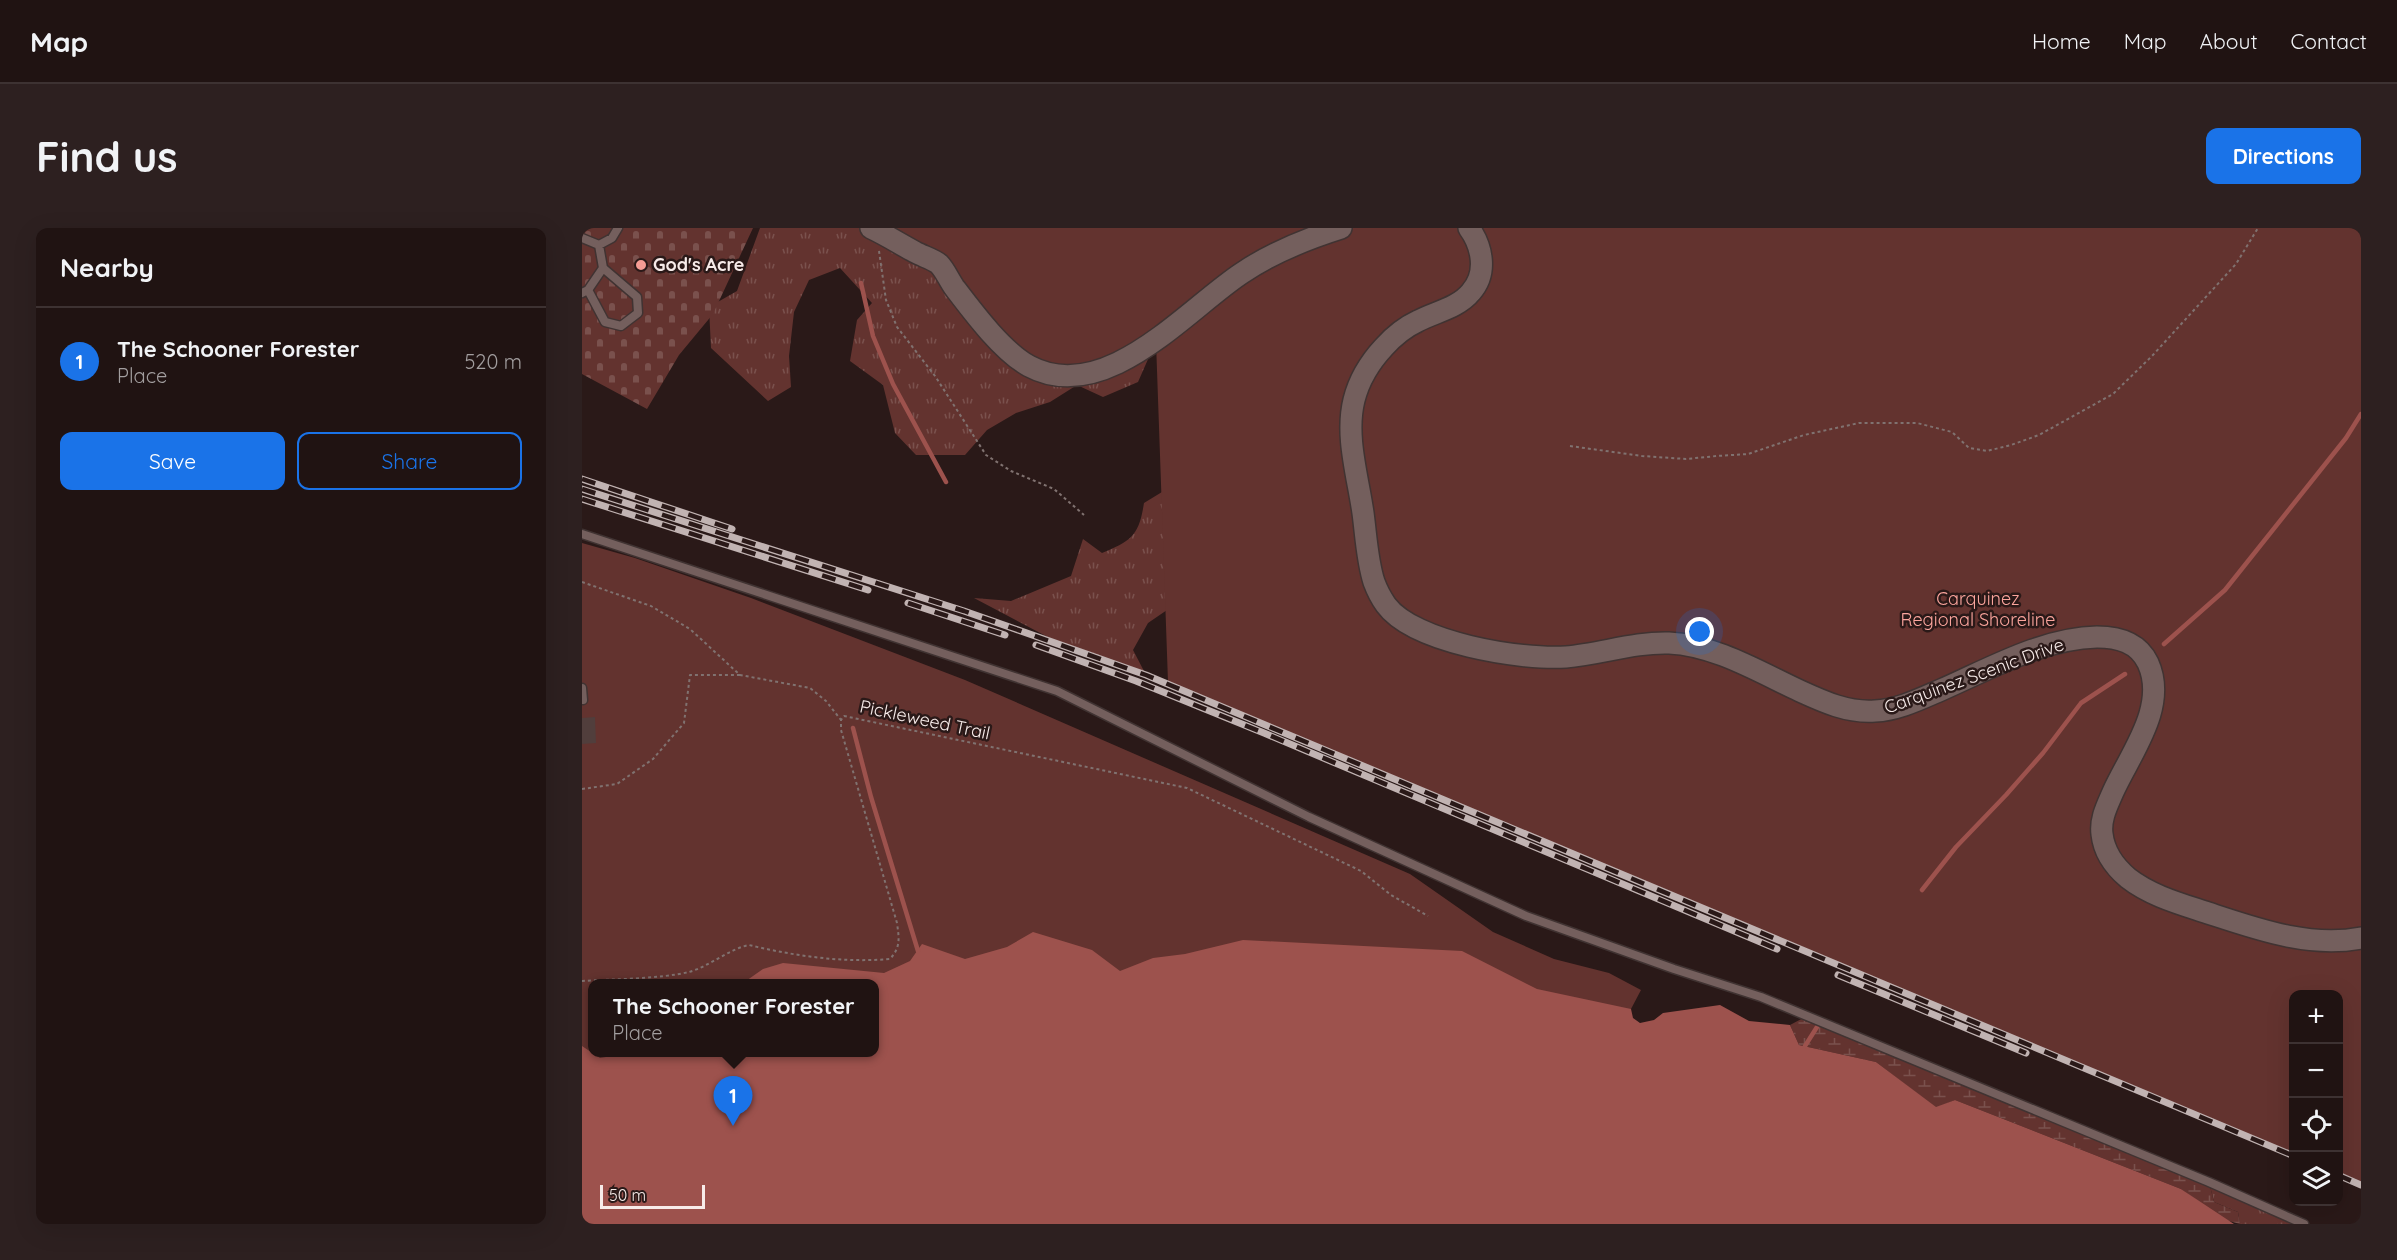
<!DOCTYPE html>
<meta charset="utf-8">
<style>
:root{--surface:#201312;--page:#2d2020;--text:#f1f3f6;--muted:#a29e9f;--line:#3d3232;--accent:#1a73e8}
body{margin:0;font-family:Quicksand,sans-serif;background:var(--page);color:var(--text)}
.controls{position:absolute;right:18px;bottom:18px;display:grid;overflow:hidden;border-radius:12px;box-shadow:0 6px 24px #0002}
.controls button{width:54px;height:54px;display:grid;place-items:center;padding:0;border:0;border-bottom:2px solid var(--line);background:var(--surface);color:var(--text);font:30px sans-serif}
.scale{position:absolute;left:18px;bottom:15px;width:105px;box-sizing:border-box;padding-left:6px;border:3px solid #f7ebe9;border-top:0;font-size:16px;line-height:21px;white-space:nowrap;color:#f7ebe9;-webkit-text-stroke:4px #2a1918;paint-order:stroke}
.you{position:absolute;left:1118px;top:404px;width:21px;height:21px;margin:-15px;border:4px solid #fff;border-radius:50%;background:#1a73e8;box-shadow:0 0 0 9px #1a73e833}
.badge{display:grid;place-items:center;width:39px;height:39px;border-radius:50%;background:var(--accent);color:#fff;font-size:20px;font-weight:700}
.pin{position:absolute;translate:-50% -50px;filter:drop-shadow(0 2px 3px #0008)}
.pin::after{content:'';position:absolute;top:32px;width:21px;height:18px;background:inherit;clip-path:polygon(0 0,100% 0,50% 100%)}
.popup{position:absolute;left:6px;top:751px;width:291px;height:78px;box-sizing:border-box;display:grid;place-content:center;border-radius:12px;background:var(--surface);filter:drop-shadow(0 2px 4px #0005);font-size:20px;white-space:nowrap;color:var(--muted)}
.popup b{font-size:22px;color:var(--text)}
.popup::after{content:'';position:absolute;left:50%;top:100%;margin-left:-12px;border:12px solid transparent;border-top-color:var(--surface)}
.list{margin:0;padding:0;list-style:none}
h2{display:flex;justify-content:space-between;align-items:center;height:78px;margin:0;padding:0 24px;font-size:26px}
h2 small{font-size:20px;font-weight:400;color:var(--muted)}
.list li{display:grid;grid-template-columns:39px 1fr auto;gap:18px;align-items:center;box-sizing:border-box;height:108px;padding:0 24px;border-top:2px solid var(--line)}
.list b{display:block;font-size:22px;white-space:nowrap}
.list p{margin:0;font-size:20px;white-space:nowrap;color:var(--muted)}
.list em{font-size:20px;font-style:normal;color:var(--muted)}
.actions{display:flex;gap:12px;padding:18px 24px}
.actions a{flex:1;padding:14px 0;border:2px solid var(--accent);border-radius:12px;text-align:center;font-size:21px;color:var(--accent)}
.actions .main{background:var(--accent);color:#fff}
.icon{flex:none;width:33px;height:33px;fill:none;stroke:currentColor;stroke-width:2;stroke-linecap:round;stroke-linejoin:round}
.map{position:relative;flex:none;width:1779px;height:996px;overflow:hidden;border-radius:12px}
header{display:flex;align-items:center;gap:36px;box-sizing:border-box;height:84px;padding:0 30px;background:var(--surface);border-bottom:2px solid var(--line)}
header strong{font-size:28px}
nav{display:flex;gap:33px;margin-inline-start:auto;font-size:21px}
.intro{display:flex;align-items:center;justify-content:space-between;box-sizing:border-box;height:144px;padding:0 36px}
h1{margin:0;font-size:42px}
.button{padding:15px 27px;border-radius:12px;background:var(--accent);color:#fff;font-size:21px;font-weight:700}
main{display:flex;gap:36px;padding:0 36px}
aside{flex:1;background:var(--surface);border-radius:12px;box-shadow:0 6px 24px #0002}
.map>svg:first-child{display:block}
.grass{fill:url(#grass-tufts)}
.wetland{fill:url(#wetland-marsh)}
.cemetery{fill:url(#cemetery-stones)}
.park{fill:#63332f;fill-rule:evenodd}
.water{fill:#9d524d}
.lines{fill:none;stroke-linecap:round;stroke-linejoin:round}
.stream{stroke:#9d524d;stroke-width:4.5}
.building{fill:#513e3c}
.service-casing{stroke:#403332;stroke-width:11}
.tertiary-casing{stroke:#403332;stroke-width:24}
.path{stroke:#807270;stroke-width:2;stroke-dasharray:3 3;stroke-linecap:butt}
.service{stroke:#745f5d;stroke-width:8}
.tertiary{stroke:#745f5d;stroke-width:21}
.rail-casing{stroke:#c1b3b2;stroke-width:7}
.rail{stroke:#2a1918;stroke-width:4.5;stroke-dasharray:14;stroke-linecap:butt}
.poi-dot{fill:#f59c94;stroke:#2a1918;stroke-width:2}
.labels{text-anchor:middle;stroke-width:5;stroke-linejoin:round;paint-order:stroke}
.poi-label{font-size:18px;font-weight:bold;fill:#f7ebe9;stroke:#2a1918;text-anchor:start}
.park-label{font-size:18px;fill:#fca59d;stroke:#2a1918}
.street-label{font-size:18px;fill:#f7ebe9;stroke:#2a1918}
</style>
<header>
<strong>Map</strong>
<nav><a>Home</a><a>Map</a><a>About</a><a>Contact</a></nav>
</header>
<div class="intro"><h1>Find us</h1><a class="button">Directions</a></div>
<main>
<aside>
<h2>Nearby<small></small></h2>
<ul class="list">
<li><span class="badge">1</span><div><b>The Schooner Forester</b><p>Place</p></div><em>520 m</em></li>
</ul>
<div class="actions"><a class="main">Save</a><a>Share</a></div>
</aside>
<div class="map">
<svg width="1779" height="996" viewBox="0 0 1779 996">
<defs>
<pattern id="grass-tufts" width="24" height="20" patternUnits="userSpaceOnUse" patternTransform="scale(1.5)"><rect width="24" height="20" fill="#63332f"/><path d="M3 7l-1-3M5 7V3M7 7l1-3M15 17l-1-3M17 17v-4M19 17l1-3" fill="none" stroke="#7a514d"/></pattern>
<pattern id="wetland-marsh" width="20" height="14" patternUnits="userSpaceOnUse" patternTransform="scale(1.5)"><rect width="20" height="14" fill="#63332f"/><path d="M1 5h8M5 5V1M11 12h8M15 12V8" fill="none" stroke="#7a514d"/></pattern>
<pattern id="cemetery-stones" width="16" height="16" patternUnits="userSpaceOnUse" patternTransform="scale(1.5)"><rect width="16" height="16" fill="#63332f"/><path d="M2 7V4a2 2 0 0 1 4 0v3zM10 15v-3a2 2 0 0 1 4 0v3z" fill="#7a514d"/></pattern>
</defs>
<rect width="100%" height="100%" fill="#2a1918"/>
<path class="grass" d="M178,0H289L574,113L556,154L521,169L495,157L468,174L434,185L405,202L383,227H334L313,205L301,157L268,133L275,92L290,75L258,40L227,52L212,84L207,128L209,159L186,173L129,120L127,79L155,63Z
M580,264L585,382L566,395L551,422L564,447L479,416L392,370L429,373L489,348L501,311L520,325C549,313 557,308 562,275Z
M1627,954L1722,996H1658L1656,984L1632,974Z"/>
<path class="wetland" d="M1225,788L1627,954L1632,974L1656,984L1658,996L1643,992L1599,961L1373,872L1354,880L1294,834L1217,817L1208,797Z"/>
<path class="cemetery" d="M0,0H171L131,86L97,127L65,181L0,146Z"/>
<path class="park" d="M289,0H1779V957L1757,947L1756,766H1712L1711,928L586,454L574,114L539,134L463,144L373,60Z
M0,315L53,330L169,370L383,452L828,646L911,704L972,731L1027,745L1059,762L1049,781L932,790L0,996ZM10,756H292V824H10Z"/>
<path class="water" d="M451,704L510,722L538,743L571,730L603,726L661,712L880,723L955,761L1049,781L1051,790L1058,795L1072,792L1081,785L1138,777L1167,793L1208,797L1217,817L1294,834L1354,879L1373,872L1599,961L1652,996H0V818L18,830L54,824H292V756L161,755L181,741L201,735L302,745L328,733L340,716L383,731L425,719Z"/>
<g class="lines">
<path class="stream" d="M279,55L291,108L311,156L364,254
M1582,416L1643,362L1764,210L1779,186
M271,500L289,569L336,723
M1340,662L1374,619L1424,567L1461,525L1499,475L1543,446
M1223,818L1235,799"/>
</g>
<path class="building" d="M13,489L14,515L0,516V490Z"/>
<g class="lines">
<defs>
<path id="service" d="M0,10L17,17L30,10L36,0
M6,62L23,94L39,98L56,85L55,69L21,40L17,17
M0,65L6,62L21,40
M0,306L475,463L727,589L944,688L1092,741L1179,769L1627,954L1722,996
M0,460L1,472"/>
<path id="tertiary" d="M289,0C304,7 318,16 333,24C340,28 351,31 357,36C363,42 367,52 372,59C391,84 420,123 447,138C523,179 605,81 660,45C691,24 724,11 759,0
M887,0C900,18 906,45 889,64C876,80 853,84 836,93C823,99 811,109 802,119C788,134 777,152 772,172C763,208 776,249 781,285C784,307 785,332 792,354C795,362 799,370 804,377C832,415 939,432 984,429C1019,426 1052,414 1087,415C1133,417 1177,444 1218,463C1242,474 1266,485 1293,483C1316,482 1338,471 1359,462C1407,441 1461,410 1515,409C1536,409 1556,414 1566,435C1586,479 1548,526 1531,564C1525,578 1518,591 1520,606C1522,624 1533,639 1546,650C1569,668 1599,676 1626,685C1675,701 1727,720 1779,710"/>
</defs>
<use href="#service" class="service-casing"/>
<use href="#tertiary" class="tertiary-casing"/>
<path class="path" d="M297,23L304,72L315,99L353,148L404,227L429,243L472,261L502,287
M988,218L1060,228L1104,231L1135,228L1166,226L1222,207L1277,195H1335L1370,204L1387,220L1405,223L1429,217L1457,207L1531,166L1570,128L1654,36L1676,0
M0,354L69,378L108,401L158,447L228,460L244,473L259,492
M0,561L35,556L71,531L102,495L108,447H158
M0,753C32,751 77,751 107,744C128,738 147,721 167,717C213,728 260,735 308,731C319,719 317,710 315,695L259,502V492L262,488L605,560L779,643L809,667L846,688"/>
<use href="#service" class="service"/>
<use href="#tertiary" class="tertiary"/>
<defs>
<path id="rail" d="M0,251L150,301
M0,261L382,383L564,447L1712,928
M0,271L286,362
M326,375L423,407
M454,417L554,453L682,505L1195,721
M1256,747L1444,825
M1756,947L1779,957"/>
</defs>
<use href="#rail" class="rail-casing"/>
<use href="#rail" class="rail"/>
</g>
<circle class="poi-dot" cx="59" cy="37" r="6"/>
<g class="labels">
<g class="poi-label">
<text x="71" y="43">God's Acre</text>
</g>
<g class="park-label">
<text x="1396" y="377">Carquinez<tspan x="1396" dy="21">Regional Shoreline</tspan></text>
</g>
<g class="street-label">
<text transform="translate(1392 448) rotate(-20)" y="6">Carquinez Scenic Drive</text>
<text transform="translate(343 492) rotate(12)" y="6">Pickleweed Trail</text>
</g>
</g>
</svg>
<div class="controls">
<button>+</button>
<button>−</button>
<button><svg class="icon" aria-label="locate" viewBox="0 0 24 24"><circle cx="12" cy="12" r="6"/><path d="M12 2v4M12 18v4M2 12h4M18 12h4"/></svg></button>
<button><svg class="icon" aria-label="layers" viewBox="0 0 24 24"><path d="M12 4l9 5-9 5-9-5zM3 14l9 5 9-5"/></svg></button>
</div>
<div class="scale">50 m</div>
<div class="you"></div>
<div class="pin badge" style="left:151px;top:898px">1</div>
<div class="popup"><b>The Schooner Forester</b>Place</div>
</div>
</main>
